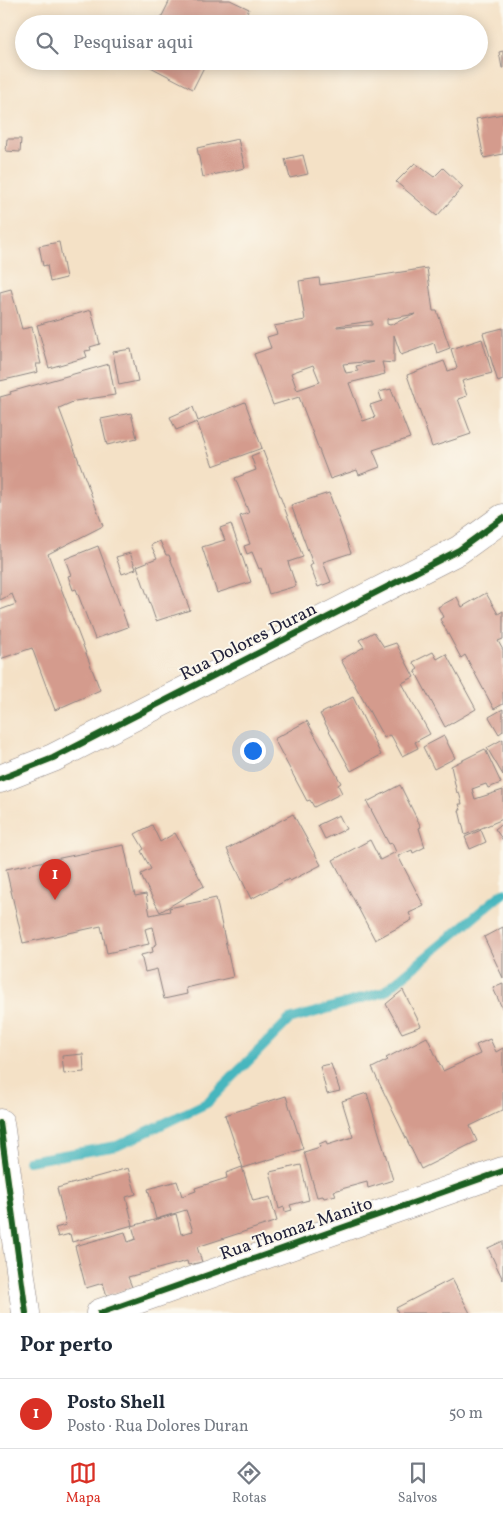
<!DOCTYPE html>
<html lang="pt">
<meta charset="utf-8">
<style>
:root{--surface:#fff;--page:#f6f6f7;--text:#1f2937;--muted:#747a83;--line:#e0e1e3;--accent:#d93025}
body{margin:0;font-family:Vollkorn,serif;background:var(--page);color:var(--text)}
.you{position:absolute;left:252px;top:750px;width:18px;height:18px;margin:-12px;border:4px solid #fff;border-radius:50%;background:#1a73e8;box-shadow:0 0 0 8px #1a73e833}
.badge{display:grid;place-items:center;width:32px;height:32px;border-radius:50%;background:var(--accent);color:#fff;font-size:16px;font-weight:700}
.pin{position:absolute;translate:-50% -41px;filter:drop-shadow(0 1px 2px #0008)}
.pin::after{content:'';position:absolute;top:26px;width:18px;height:15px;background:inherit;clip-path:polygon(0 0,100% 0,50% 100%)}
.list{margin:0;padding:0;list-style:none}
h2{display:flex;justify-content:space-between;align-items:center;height:65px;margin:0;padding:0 20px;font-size:21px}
h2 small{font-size:16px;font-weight:400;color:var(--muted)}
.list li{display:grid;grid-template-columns:32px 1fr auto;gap:15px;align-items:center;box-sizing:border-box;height:70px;padding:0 20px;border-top:1px solid var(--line)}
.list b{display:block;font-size:19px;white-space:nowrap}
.list p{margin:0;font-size:16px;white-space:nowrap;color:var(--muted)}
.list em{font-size:16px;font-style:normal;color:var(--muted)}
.icon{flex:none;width:28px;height:28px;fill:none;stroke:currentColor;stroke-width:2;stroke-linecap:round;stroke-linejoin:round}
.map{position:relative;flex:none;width:503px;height:1313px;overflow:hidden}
.search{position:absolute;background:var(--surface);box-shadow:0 2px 12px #0003;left:15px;right:15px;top:15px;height:55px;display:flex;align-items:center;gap:12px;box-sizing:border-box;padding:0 18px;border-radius:28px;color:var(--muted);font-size:19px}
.sheet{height:135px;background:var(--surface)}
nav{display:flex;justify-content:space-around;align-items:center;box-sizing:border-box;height:70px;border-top:1px solid var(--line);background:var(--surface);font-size:14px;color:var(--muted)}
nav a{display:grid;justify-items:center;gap:2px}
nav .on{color:var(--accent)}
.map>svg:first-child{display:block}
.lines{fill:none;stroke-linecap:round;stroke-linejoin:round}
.stream{stroke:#46b6be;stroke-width:10}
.building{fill:#d49b8d;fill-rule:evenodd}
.street-casing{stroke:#8b8280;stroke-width:29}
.secondary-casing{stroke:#8b8280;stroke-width:29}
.primary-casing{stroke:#8b8280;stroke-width:29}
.street{stroke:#fff;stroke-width:28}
.secondary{stroke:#fff;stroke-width:28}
.primary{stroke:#fff;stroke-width:28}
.cycleway-casing{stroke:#fbf7ec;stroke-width:9}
.cycleway{stroke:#1b5e20;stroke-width:6}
.labels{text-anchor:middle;stroke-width:4;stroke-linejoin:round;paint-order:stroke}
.street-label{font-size:18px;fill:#22223b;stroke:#fbf7ec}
</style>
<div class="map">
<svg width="503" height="1313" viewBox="0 0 503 1313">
<rect width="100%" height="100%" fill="#fbf7ec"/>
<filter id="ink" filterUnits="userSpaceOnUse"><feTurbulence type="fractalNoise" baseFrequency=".02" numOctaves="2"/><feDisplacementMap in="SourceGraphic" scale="10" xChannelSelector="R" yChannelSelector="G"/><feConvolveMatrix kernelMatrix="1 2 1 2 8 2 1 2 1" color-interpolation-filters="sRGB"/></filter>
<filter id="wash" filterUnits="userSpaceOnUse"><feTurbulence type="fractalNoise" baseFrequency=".0096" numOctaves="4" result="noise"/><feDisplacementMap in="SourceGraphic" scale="20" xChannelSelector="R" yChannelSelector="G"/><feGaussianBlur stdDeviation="1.12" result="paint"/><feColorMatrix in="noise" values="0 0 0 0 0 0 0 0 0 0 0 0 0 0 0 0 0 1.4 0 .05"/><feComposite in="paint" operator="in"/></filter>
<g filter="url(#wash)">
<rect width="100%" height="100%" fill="#f4e1c6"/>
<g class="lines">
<path class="stream" d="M28,1161L117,1146L207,1103L289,1020L384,992L503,893"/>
</g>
<g id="blocks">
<path class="building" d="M170,0H230L249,9L242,24H158Z
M503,51V68H502L499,52Z
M139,61H207L193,89Z
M503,114V154L484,158L476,119Z
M7,139H21L20,152L6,151Z
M238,139L245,168L203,177L197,148Z
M303,155L308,174L290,178L285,159Z
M415,163L434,177L443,168L463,187L437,216L396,182Z
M59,242L66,278L50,282L47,265L43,266L39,246Z
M427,268L433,311H437L450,348L437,353L434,343L401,355L394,335V363L382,362L385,374L349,383L363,421L375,417L370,405L382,401L379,392L391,389L410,438L373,450L380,467L359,475L357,470L330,479L299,397L273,405L254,354L271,348L267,337L277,334L274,326L305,320L299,281L319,278L320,285ZM416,314L390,325L387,324V319ZM372,321V325L337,327V326ZM363,362H374L356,366L358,371L346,373L343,364ZM313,365L320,382L297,390L291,373Z
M11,289L22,329L32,327L41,364H36L38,372L0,381V292Z
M91,310L100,344L90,347L91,350L85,351L87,357L49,368L37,325Z
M503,328V380L498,382L483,333Z
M482,339L492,373L462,381L467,396L458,399L471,434L432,447L407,375L444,361L448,371L457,368L451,349Z
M131,349L138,381L119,385L113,352Z
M109,364L115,395L75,401L59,408L103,526L48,554L100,690L55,710L32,648L0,659V610L16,604L12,594L0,600V397L11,394L10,392Z
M245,402L262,448L213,466L197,422L176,430L170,417L193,407L198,421Z
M131,413L137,438L107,445L101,419Z
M263,451L303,557L288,562L296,586L269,594L261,568L259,569L252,552L247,554L244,546L250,544L240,516L249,513L235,478L256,470L251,456Z
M329,493L351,553L323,562L331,582L318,587L310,566L313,564L291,505Z
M231,524L251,582L217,593L202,547L225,540L220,528Z
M160,541L166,555H169L190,610L156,621L137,566L157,558L151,545Z
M98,546L128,627L95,639L76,589L73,590L68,576L71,575L65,559Z
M130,553L136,569L122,574L116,557Z
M486,593L498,614L503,611V639L498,641L503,650V704L494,709L465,655L461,658L440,619L443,617L438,607L457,597L462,607Z
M374,632L384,647L396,643L414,677L402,683L430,734L415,742L418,748L402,756L392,737L389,735L384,738L341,660L364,647L359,640Z
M433,652L437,659L446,654L476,709L445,727L415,671L418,669L413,662Z
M353,697L381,755L351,771L320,714Z
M503,709V731L499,734L489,717Z
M307,721L341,783L338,785L342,793L314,807L310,800L307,801L274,739Z
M444,736L455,758L434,769L423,747Z
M503,739V775L487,748Z
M485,749L501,783L488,788L486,784L472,789L475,799L503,790V819L465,835L459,810H461L459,804H462L459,792L457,793L451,766Z
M400,785L421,827L419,828L425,847L413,853L412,850L398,856L424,906L409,913L412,920L375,940L333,860L370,840L380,860L396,852L392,843L389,844L367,802Z
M293,814L321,865L290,881L289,879L251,899L227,849Z
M339,815L346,829L325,839L318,825Z
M503,823V840L495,829Z
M152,825L160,842L175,833L204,886L160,912L143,880L141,874L151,869L141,851L144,849L135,834Z
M481,830L486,842L470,849L465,837Z
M124,845L135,896L146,894L150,915L170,911L169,908L216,898L233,977L186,988L187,994L164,999L157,969L145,972L141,955L153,952L152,947L157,944L153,927L145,929L149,944L107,953L101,926L23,943L6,869Z
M503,927V978L484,937Z
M503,984V1010L493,988Z
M403,990L421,1026L402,1033L386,1004Z
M427,1037L443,1071L480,1054L476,1045L490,1039L496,1052L503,1048V1110L470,1126L477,1141L421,1169L372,1068L388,1060L386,1058Z
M83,1054L84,1072L64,1074L62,1056Z
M331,1064L340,1091L327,1094L320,1066Z
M367,1093L393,1180L368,1188L367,1182L334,1191L336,1195L324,1198L323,1196L317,1197L304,1152L320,1147L319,1144L326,1141L327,1145L353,1137L342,1101Z
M286,1096L303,1149L243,1168L225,1115Z
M301,1165L309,1200L290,1205L292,1210L285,1212L284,1207L279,1209L270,1172Z
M242,1167L253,1201L270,1197L277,1221L197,1247L202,1262L188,1265L187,1261L128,1277L132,1287L107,1296L103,1283L86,1288L75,1246L125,1232L128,1242L136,1239L132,1226L176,1214L181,1234L193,1231L186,1210L156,1219L148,1189L177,1181L182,1196L196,1191L195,1188L227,1178L226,1173Z
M128,1168L136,1194L126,1197L133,1225L72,1242L70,1234L58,1237L55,1228L66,1225L57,1188Z
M503,1241V1280L488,1248Z
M452,1279L470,1313H398L396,1308Z"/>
</g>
</g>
<g filter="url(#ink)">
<use href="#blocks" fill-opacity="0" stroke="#8b8280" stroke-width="1"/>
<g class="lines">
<defs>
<path id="street" d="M100,1313L503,1171"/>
<path id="secondary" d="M0,779L53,758L459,550L503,518"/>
<path id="primary" d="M0,1123L26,1313"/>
</defs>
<use href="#street" class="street-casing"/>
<use href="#secondary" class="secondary-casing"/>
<use href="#primary" class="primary-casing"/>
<use href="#street" class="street"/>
<use href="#secondary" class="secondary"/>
<use href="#primary" class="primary"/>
<defs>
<path id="cycleway" d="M0,779L53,758L459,550L503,518
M0,1123L26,1313
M100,1313L503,1171"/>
</defs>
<use href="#cycleway" class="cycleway-casing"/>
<use href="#cycleway" class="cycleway"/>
</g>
</g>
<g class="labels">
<g class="street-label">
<text transform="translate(248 641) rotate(-27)" y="6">Rua Dolores Duran</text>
<text transform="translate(296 1228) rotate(-19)" y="6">Rua Thomaz Manito</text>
</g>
</g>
</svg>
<div class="you"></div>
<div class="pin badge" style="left:55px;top:900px">1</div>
<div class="search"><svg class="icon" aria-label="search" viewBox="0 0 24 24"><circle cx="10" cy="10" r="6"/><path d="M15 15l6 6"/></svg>Pesquisar aqui</div>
</div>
<section class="sheet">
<h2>Por perto<small></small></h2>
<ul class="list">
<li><span class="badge">1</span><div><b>Posto Shell</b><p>Posto · Rua Dolores Duran</p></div><em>50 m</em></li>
</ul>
</section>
<nav>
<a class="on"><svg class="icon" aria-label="map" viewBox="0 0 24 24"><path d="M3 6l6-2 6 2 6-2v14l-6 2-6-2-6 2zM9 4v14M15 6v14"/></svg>Mapa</a>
<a><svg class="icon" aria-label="directions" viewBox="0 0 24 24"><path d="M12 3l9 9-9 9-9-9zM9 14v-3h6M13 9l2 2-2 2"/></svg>Rotas</a>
<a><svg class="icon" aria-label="saved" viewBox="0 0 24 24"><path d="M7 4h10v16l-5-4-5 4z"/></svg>Salvos</a>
</nav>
